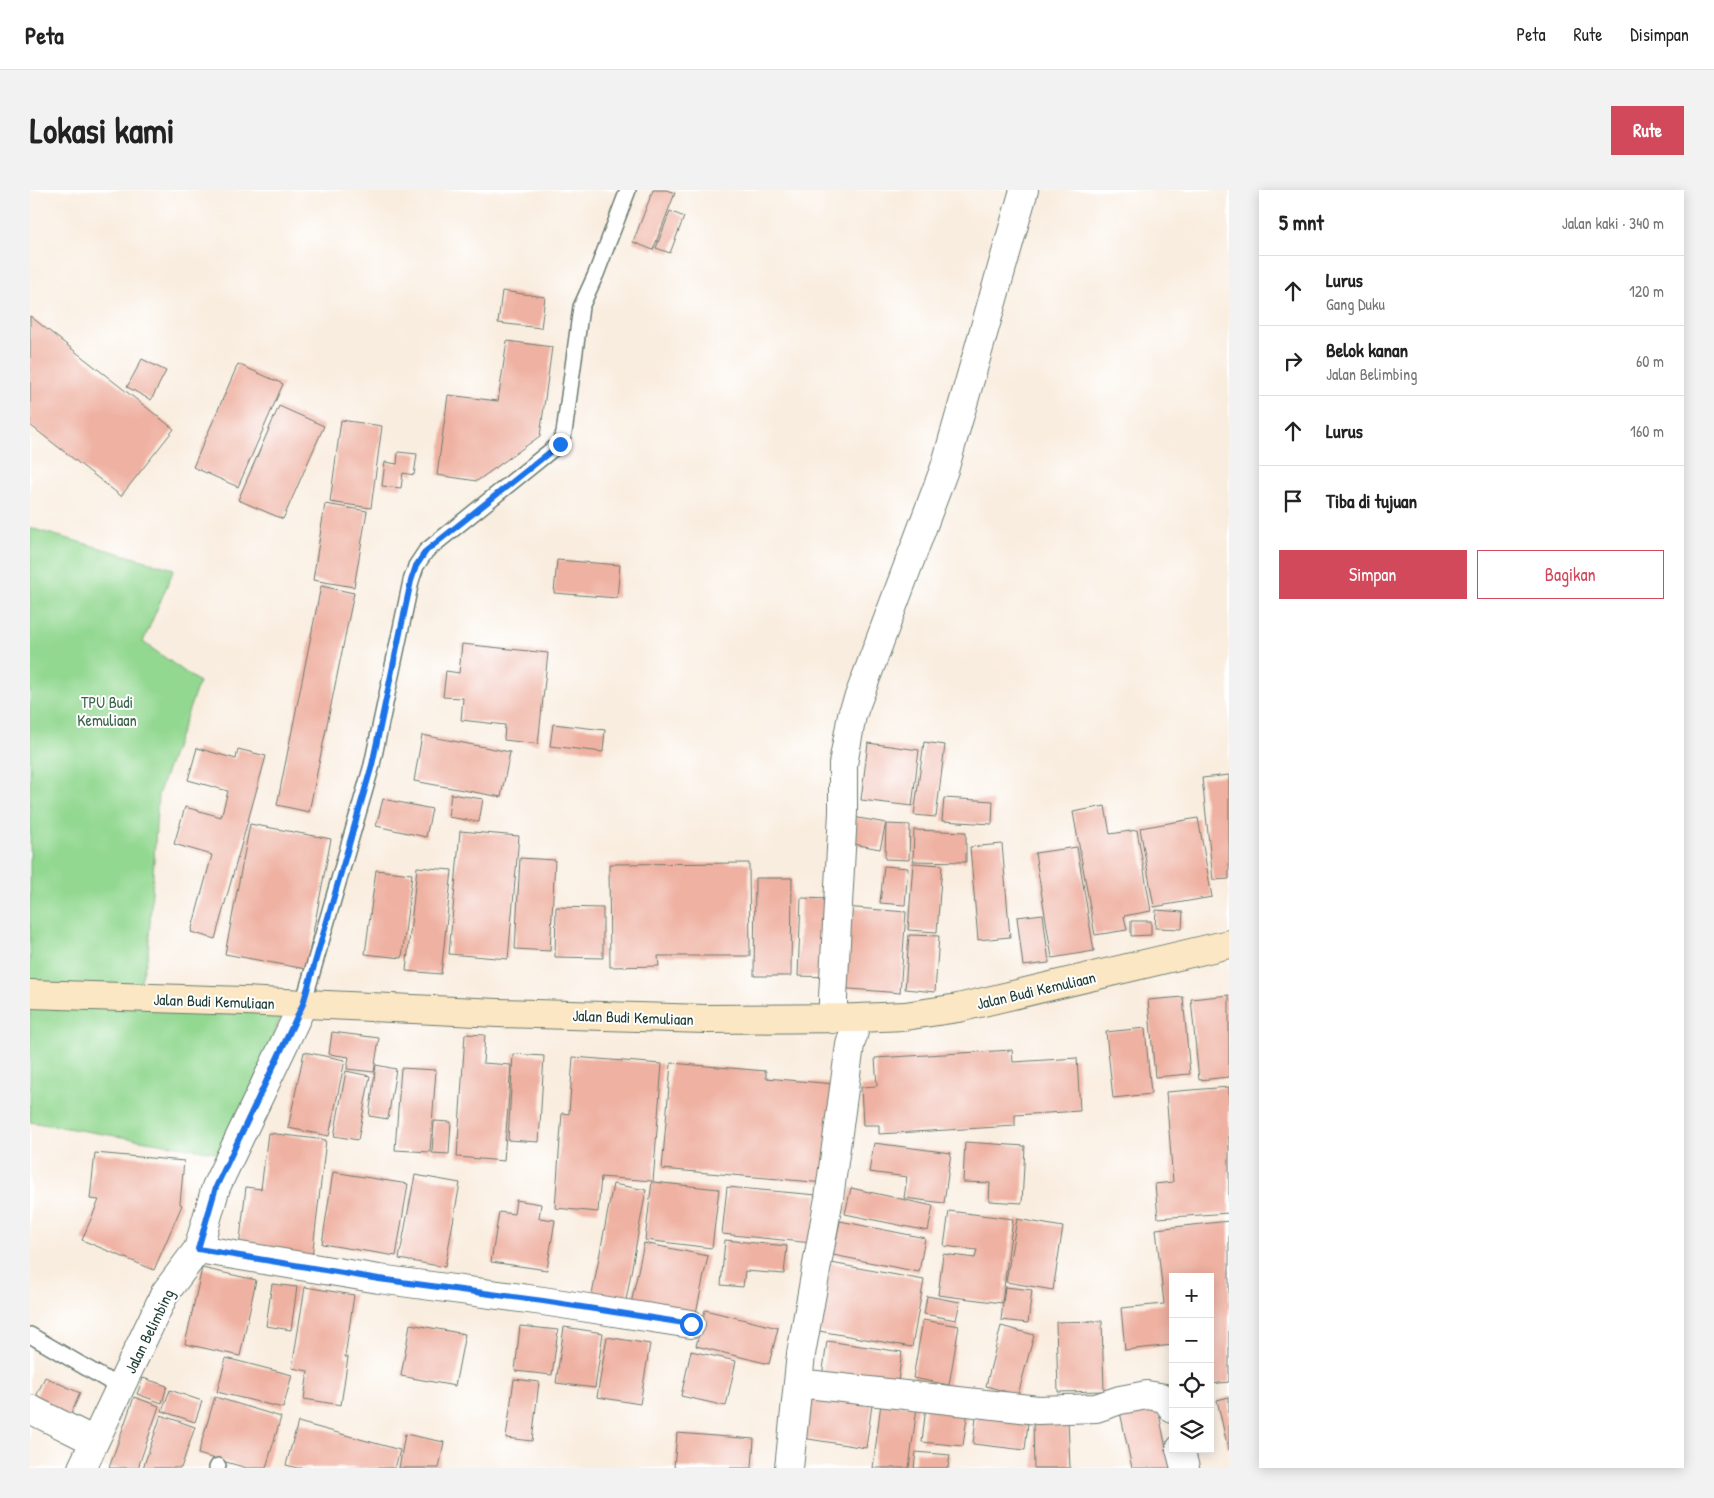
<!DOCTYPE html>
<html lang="id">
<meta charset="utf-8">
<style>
:root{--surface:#fff;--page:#f2f2f2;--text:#222;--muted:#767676;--line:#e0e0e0;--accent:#d1495b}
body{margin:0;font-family:"Patrick Hand",sans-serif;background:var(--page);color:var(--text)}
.controls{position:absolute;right:15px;bottom:15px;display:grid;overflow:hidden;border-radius:0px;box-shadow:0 2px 12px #0003}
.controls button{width:45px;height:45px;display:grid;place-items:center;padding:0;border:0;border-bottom:1px solid var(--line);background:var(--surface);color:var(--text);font:25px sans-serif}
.stop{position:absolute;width:15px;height:15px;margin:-11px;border:4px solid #1a73e8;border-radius:50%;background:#fff}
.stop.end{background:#1a73e8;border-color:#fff;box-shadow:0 1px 5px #0008}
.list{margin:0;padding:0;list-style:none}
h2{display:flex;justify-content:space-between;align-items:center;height:65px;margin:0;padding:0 20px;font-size:21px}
h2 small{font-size:16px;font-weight:400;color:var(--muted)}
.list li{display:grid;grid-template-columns:32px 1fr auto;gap:15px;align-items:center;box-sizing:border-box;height:70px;padding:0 20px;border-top:1px solid var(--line)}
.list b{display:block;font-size:19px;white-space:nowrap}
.list p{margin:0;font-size:16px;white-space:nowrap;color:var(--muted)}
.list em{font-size:16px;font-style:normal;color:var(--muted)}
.actions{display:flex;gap:10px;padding:15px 20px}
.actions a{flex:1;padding:11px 0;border:1px solid var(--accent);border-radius:0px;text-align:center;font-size:18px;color:var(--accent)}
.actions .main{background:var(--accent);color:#fff}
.icon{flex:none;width:28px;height:28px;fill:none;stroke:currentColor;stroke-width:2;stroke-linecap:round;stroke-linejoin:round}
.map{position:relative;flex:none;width:1199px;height:1278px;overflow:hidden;border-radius:0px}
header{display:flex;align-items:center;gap:30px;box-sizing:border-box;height:70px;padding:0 25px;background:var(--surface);border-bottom:1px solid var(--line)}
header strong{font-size:24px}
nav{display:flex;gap:28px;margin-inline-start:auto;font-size:18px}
.intro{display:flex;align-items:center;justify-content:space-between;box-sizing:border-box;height:120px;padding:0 30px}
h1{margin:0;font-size:35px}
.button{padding:12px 22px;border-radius:0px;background:var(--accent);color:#fff;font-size:18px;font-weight:700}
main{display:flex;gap:30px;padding:0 30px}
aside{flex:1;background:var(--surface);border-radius:0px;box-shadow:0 2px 12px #0003}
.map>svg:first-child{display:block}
.green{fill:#93d891;stroke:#598a62}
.building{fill:#efb1a1}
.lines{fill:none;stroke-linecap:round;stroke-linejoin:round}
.lane-casing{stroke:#6b7b70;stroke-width:18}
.street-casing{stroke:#6b7b70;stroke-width:30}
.secondary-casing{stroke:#6b7b70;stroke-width:30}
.lane{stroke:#fff;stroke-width:15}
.street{stroke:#fff;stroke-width:28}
.secondary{stroke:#fbe7c3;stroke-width:28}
.route{stroke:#1a73e8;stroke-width:6}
.labels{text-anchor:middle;stroke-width:4;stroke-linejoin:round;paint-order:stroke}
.park-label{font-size:16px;fill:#3c644b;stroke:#fff}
.street-label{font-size:16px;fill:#1f3d34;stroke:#fff}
</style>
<header>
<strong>Peta</strong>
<nav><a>Peta</a><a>Rute</a><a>Disimpan</a></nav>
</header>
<div class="intro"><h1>Lokasi kami</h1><a class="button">Rute</a></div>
<main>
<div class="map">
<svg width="1199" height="1278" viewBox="0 0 1199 1278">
<rect width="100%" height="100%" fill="#fff"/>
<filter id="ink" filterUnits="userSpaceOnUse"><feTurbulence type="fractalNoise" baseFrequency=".02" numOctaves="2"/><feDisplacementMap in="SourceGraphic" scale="10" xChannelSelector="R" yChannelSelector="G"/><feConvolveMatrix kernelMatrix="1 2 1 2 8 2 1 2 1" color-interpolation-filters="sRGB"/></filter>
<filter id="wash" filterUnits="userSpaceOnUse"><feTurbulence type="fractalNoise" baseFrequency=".0096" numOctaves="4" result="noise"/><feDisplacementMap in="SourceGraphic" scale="20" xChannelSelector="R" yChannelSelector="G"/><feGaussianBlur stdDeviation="1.12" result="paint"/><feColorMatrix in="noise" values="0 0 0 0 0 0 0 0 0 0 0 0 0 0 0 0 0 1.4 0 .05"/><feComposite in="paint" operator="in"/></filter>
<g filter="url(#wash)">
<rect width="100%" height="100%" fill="#f9eddf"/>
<path class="green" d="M0,338L144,379L113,452L169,492L128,605L118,765L106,808L256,814L196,964L0,932Z"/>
<g id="blocks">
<path class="building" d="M623,0H636L645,3L623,60L603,52Z
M640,21L654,27L640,63L626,58Z
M472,101L515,107L511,138L468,133Z
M0,126L144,239L91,306L0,235Z
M477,151L522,157L510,246L447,291L407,285L418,205L468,211Z
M112,169L136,181L121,210L97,197Z
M208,174L253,194L208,297L163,277Z
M249,216L294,236L253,329L208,310Z
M311,230L352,236L341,318L300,312Z
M368,262L387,264L384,285L373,283L371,298L352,296L355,272L367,274Z
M295,314L337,321L324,397L283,390Z
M527,370L590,375L587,408L524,403Z
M291,396L324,403L279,622L247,615Z
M432,454L518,463L508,554L474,550L475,535L431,530L433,508L413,507L416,481L429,483Z
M523,534L575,540L573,562L520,556Z
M392,545L480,562L471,607L384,591Z
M894,552L915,555L906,627L884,625Z
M838,553L889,560L882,616L831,610Z
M167,558L206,569L208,559L236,566L185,749L161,742L182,665L144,654L155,617L191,627L198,601L158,590Z
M1199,585V689L1183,690L1172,588Z
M421,604L453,609L449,632L418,627Z
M914,608L963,611L962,634L912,631Z
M353,609L402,619L396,647L346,636Z
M1075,616L1080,644L1107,640L1121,721L1094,726L1097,740L1065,745L1043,622Z
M823,627L856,633L850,659L818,653Z
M1168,628L1182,707L1124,717L1110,638Z
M220,634L301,649L276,779L195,764Z
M856,634L880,635L879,670L855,669Z
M884,640L936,642V672L883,671Z
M430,641L489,646L478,769L419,764Z
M972,654L980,747L948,750L940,657Z
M1047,657L1064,761L1022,768L1005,663Z
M490,668L525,670L520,761L485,759Z
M719,673L720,766H628L629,776L580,777L579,674Z
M883,673L912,675L907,742L878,740Z
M854,676L878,678L875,715L850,713Z
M387,677L422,680L411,784L376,781Z
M346,680L382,684L372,768L335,764Z
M725,688H762L761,786H724Z
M771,708L801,709L799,787L768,786Z
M526,717L573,718V768L525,767Z
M814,717L876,722L870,803L808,798Z
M1126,720L1153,722L1152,739L1125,738Z
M1013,724L1019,773L993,776L987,727Z
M1101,731H1121V745L1101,746Z
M879,745L909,746L905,802L875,799Z
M1199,805V887L1169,890L1161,809Z
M1153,807L1160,884L1125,887L1118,810Z
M1115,838L1121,904L1083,908L1076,842Z
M302,842L349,848L344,882L317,879L319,867L299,864Z
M435,844L455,845L453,873L481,875L474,971L427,967Z
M982,860L983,872L1047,868L1050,921L985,925V936L849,944V935H833L831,897L847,896L845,868Z
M274,862L315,870L299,946L258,938Z
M483,864L514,866L509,952L478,950Z
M543,867L632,874L623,992L689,999L682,1058L615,1050L622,991L571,987L568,1022L525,1018L532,923L539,924Z
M641,873L736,881V888L804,894L795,993L632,979Z
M346,875L366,879L358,929L339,926Z
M371,878L406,880L400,962L365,960Z
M316,881L340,886L328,950L304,946Z
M1199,897V1023L1128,1028L1125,994L1143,992L1136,902Z
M404,931L421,932L419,964L402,963Z
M238,943L296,950L282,1067L209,1058L216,997L231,999Z
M935,952L995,956L992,1013L959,1011L960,993L933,992Z
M844,953L921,963L914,1013L874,1008L877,987L839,982Z
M65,963L154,971L150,1014L152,1015L124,1080L52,1050L69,1010L60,1009Z
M303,982L378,994L366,1066L292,1054Z
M385,985L430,993L415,1077L369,1069Z
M583,994L616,1000L595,1116L561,1110Z
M697,997L787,1005L782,1053L692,1044Z
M821,998L903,1016L898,1041L815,1024Z
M486,1010L511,1014L509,1028L525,1030L517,1080L461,1072L469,1022L484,1024Z
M919,1021L983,1029L972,1113L908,1105L913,1064L945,1068L947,1060L914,1056Z
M987,1029L1033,1037L1023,1100L976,1092Z
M810,1031L895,1048L889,1082L803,1065Z
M1199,1031V1192L1180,1194V1087H1143V1155L1095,1160L1091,1118L1134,1114L1126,1039Z
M695,1050L757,1056L754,1084L715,1081L713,1097L691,1095Z
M614,1053L678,1066L665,1128L601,1114Z
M801,1073L894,1090L882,1157L789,1141Z
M172,1078L226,1090L210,1166L155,1154Z
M242,1094L267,1097L261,1140L236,1136Z
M275,1097L324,1105L315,1167H318L311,1215L274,1209L278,1181L262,1178Z
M975,1097L1002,1100L998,1133L971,1130Z
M897,1106L930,1112L926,1130L894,1124Z
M675,1120L748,1138L739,1174L666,1156Z
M893,1130L929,1136L919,1195L883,1188Z
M1072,1131L1074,1201L1028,1202L1026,1132Z
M380,1134L435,1144L425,1196L371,1186Z
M490,1136L528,1140L522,1185L485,1181Z
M971,1136L1004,1145L988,1205L956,1196Z
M534,1137L573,1143L565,1198L526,1193Z
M577,1147L620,1154L610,1214L567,1207Z
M797,1151L872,1162L867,1198L792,1187Z
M661,1161L706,1171L696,1216L651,1206Z
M196,1168L262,1185L253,1218L187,1202Z
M15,1187L50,1203L39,1229L3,1213Z
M113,1188L137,1196L132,1213L107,1204Z
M484,1189L509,1192L502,1251L476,1248Z
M140,1200L172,1211L165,1232L132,1221Z
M778,1205L842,1215L836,1258L772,1248Z
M104,1207L129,1216L108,1278H79Z
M185,1207L251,1227L236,1278H217L168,1264Z
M1199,1207V1259H1198L1187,1210Z
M851,1213L887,1217L879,1278H843Z
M1127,1214L1140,1278H1102L1090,1222Z
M896,1216L938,1220L933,1256L892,1252Z
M947,1219L999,1224L995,1260L943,1254Z
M131,1225L165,1237L151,1278H113Z
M1038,1230L1040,1278H1004L1003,1231Z
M268,1232L370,1260L365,1278H267L256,1275Z
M647,1243L724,1249L722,1278H644Z
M375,1244L414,1252L409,1278H369Z
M886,1262L920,1265L918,1278H884Z"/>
</g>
</g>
<g filter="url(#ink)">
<use href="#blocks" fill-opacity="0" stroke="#6b7b70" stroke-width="1"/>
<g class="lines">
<defs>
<path id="lane" d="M273,814L342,575L381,391L386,376L396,361L529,254L534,243L551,117L566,84L598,0
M0,1145L91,1198
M187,1278L188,1276"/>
<path id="street" d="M803,829V807L813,622V574L822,525L915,277L994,0
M168,1059L349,1089L513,1111L661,1134
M768,1193L1008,1220L1066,1218L1090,1210L1117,1205L1135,1208L1143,1219
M0,1219L64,1251
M1150,1259L1155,1278
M52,1278L135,1103L168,1059L186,997L273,814
M759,1278L771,1164L799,1008L820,855L828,828"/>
<path id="secondary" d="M0,804L214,811L468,823L676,829L828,828L875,826L928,818L1199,754"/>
</defs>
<use href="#lane" class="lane-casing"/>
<use href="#street" class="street-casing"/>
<use href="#secondary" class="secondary-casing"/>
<use href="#lane" class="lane"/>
<use href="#street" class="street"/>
<use href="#secondary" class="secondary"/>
</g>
</g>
<g class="lines" filter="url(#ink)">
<path class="route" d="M530,254L396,361L386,376L381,391L342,575L273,814L186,997L168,1059L349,1089L513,1111L661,1134"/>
</g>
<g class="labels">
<g class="park-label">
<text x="77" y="518">TPU Budi<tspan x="77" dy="18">Kemuliaan</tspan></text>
</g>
<g class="street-label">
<text transform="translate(1006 800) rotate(-13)" y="6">Jalan Budi Kemuliaan</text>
<text transform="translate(184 811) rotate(2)" y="6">Jalan Budi Kemuliaan</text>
<text transform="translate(603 827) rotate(2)" y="6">Jalan Budi Kemuliaan</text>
<text transform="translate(119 1141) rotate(-64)" y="6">Jalan Belimbing</text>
</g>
</g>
</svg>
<div class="controls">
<button>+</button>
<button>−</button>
<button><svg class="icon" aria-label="locate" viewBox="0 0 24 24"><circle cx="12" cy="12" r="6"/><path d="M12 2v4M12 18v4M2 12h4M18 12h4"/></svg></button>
<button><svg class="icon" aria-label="layers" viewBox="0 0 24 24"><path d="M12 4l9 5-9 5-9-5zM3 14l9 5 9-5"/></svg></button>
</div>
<div class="stop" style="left:661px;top:1134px"></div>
<div class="stop end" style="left:530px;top:254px"></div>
</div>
<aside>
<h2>5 mnt<small>Jalan kaki · 340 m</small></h2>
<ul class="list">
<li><svg class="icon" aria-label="ahead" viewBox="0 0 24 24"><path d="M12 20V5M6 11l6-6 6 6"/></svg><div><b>Lurus</b><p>Gang Duku</p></div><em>120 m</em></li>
<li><svg class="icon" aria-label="right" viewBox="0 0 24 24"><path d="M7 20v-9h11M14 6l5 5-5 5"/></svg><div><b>Belok kanan</b><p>Jalan Belimbing</p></div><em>60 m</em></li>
<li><svg class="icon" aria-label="ahead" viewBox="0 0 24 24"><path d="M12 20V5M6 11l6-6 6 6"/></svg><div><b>Lurus</b></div><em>160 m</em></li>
<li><svg class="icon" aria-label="arrive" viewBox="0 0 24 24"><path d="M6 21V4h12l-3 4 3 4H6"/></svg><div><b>Tiba di tujuan</b></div></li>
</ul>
<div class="actions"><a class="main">Simpan</a><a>Bagikan</a></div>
</aside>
</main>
